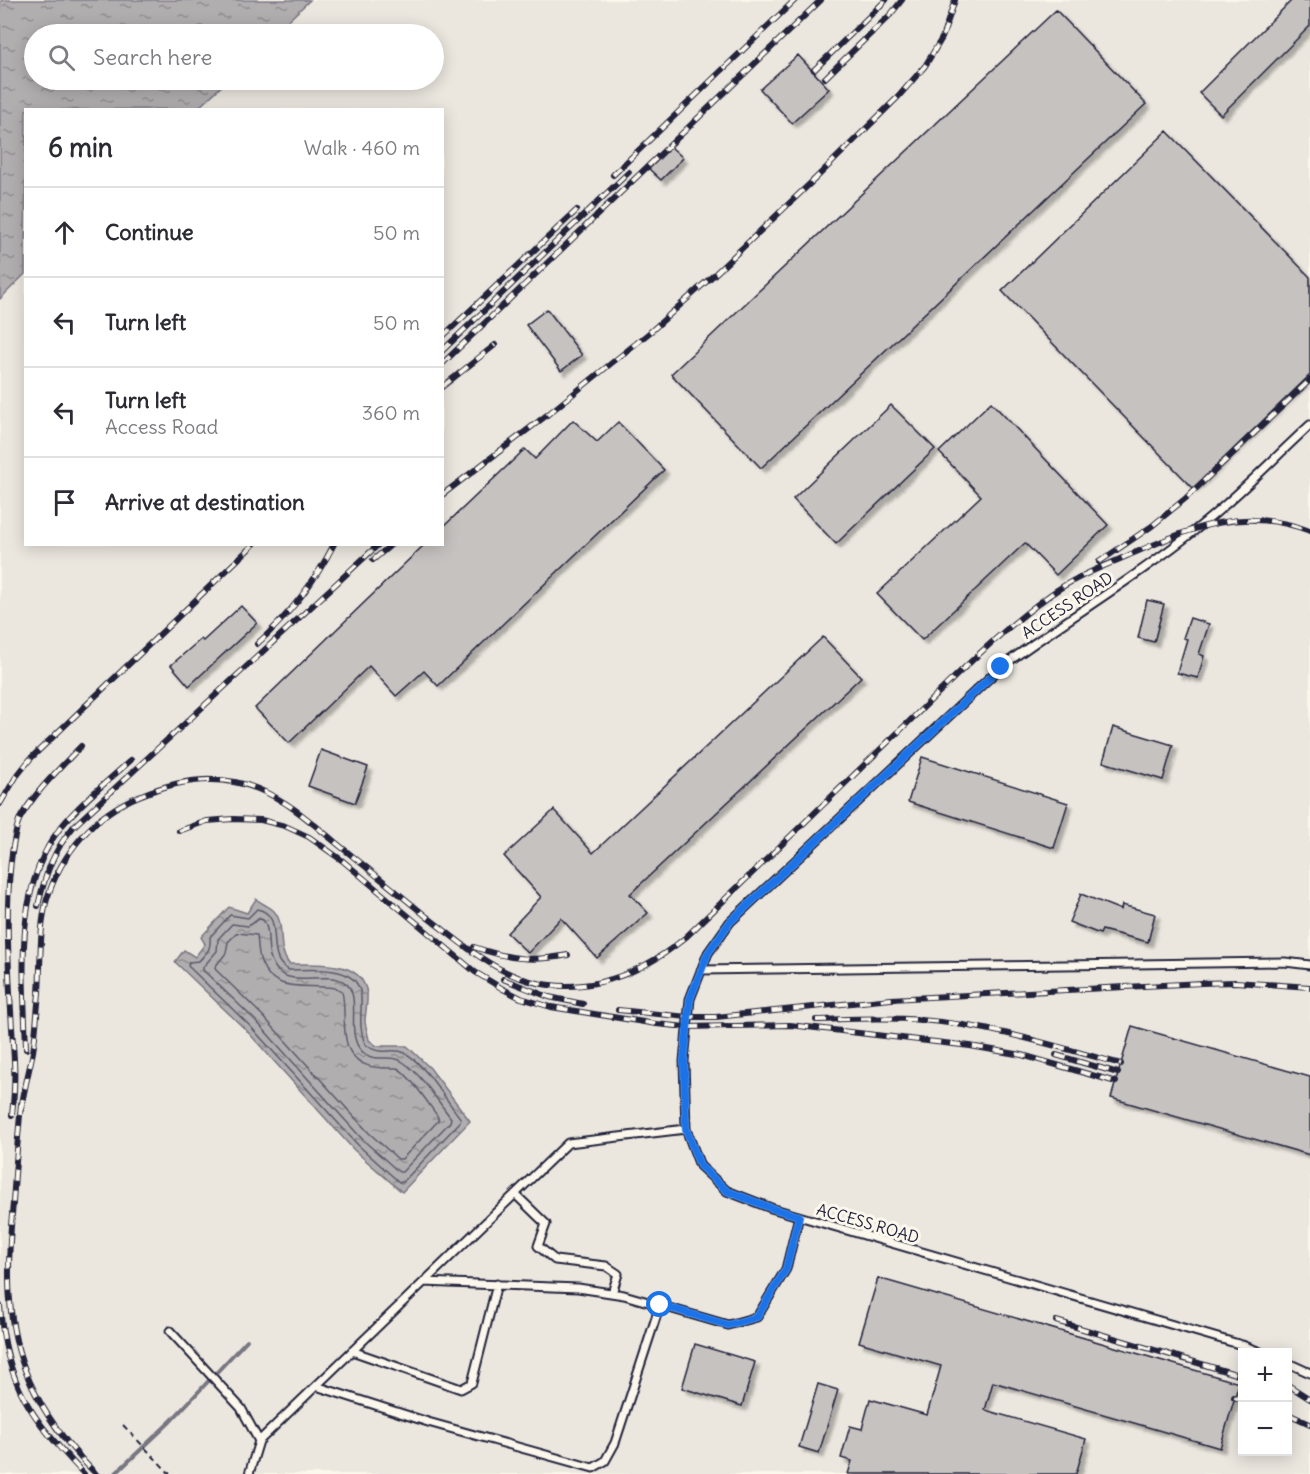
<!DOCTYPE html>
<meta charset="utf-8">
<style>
:root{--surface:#fff;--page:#f7f7f7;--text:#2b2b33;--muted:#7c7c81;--line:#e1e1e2}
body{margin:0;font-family:Delius,sans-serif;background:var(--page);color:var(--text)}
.controls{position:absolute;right:18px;bottom:18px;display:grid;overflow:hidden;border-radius:0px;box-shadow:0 3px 15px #0003}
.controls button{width:54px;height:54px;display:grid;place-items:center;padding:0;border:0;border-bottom:2px solid var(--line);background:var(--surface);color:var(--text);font:30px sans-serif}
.stop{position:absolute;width:18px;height:18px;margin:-14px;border:4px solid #1a73e8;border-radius:50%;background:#fff}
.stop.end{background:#1a73e8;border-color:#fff;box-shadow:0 2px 6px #0008}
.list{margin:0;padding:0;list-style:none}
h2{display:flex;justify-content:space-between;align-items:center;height:78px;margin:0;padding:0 24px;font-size:26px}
h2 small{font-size:20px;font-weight:400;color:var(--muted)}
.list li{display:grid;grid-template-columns:39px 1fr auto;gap:18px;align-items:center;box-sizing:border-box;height:90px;padding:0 24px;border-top:2px solid var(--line)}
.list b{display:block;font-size:22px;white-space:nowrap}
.list p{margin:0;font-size:20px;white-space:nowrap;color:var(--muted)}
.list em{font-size:20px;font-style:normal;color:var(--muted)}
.icon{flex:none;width:33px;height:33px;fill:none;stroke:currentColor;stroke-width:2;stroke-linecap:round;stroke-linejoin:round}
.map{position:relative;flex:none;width:1310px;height:1474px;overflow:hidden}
.search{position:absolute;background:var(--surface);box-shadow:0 3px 15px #0003;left:24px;top:24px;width:420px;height:66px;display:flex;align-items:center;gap:15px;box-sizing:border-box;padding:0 21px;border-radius:33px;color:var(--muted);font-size:22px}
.panel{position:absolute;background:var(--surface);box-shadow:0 3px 15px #0003;left:24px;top:108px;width:420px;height:438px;border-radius:0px}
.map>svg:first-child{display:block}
.built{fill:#ebe7df;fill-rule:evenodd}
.water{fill:url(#water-ripples);stroke:#787681;stroke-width:1.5}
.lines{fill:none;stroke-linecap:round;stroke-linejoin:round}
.shore{stroke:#5b5a6a;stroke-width:1.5}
.stream{stroke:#787681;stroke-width:4}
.building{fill:#c6c2c0;stroke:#22223b;stroke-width:1.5;filter:url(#shadow)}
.lane-casing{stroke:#22223b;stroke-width:11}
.path{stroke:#22223b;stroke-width:2;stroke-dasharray:6 4.5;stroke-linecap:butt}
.lane{stroke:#fbf7ec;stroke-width:7}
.rail-casing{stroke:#22223b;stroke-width:6}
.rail{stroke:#fbf7ec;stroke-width:4;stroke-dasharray:11;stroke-linecap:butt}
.route{stroke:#1a73e8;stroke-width:8}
.labels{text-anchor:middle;stroke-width:6;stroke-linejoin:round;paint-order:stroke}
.street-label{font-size:16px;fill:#22223b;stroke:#fbf7ec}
</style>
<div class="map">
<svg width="1310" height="1474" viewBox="0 0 1310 1474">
<defs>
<pattern id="water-ripples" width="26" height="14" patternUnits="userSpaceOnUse" patternTransform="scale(1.5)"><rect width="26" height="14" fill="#b1aeb0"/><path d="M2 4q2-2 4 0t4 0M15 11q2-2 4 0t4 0" fill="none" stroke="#908d90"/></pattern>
<filter id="shadow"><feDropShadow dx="4.5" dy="4.5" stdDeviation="1.5" flood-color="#0004"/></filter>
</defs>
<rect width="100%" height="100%" fill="#fbf7ec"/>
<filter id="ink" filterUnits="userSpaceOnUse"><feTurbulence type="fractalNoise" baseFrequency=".0167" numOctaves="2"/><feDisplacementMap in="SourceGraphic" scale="12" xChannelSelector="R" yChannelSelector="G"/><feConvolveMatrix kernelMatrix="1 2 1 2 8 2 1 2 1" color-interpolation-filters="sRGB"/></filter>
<g filter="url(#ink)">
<path class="built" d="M310,0H1310V1474H0V299L25,274L26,544H442V110L197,109L228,80H434V34H274ZM1242,1352H1288V1452H1242Z"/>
<path class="water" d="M2,0H310L274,34H34V80H228L197,109L26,110L25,274L0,299V2Z
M256,899C261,903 268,906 273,910C287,924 275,945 289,964C316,965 362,958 367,994C368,1003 365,1013 365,1022C366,1028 368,1034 369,1040L377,1046H407L430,1068L470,1121L402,1192L354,1150L246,1030L175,962L184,950L195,957L205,944L201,937L229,907L247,913Z"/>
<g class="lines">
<path class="shore" d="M257,909C288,915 262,958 289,970C312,970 359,963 361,997C362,1014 358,1026 365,1044C382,1058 391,1046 405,1053C424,1063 447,1101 461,1119L460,1122L403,1182H399L358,1145L250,1026L188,966L189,962L199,961C208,951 211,950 210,937L230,915L248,918Z
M259,919L263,920C273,932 262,953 278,971C291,986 327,971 344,982C362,993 347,1027 358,1046C370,1067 390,1052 403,1062C423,1076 436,1099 451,1118L450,1122L402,1172H399L363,1140L256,1021L203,970V967L217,951L218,939L232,924L248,926Z
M237,933L257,935C258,943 258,954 261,962C272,991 299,985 324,987C329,987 337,987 341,991C347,996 340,1037 351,1053C360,1066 373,1068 388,1068C389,1068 396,1068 397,1068C409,1073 430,1106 438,1117V1121L402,1159H398L369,1133L262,1015L216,970L215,967L226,953L228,942Z"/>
<path class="stream" d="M115,1474L170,1422L247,1340"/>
</g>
<path class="building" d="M1292,0H1310V26L1221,115L1199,93Z
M1056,10L1146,104L761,468L671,374Z
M798,55L829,89L792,123L760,89Z
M1167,131L1310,277V375L1193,488L1002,291Z
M671,147L683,158L661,180L649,169Z
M547,309L582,355L561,371L526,325Z
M991,402L1108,525L1056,575L1025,543L922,640L877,594L981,496L939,452Z
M891,405L935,449L836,544L793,499Z
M573,420L597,442L618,422L664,470L438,686L424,671L396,696L369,666L289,743L255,708L425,544H442V528L525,449L535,459Z
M1147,600L1164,604L1154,642L1138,638Z
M241,606L257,623L189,686L171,665L201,639L203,641Z
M1190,618L1209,624L1199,654L1204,656L1198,678L1177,673L1187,639L1183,638Z
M823,637L861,677L630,894L648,913L597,958L561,918L528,953L507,933L541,897L504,856L554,810L593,853Z
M1113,727L1173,745L1163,780L1103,762Z
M321,750L368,767L355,803L308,786Z
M922,757L1068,803L1054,848L908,802Z
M1081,894L1121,910L1122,905L1155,914L1148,942L1102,930L1100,934L1069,922Z
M1132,1026L1310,1077V1155L1111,1098Z
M878,1278L1239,1383L1220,1448L993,1382L985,1410L1086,1439L1076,1474H848L852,1461L841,1458L850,1426L862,1429L870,1399L927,1415L941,1366L859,1342Z
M695,1344L755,1362L742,1406L682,1388Z
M818,1384L838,1390L819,1453L799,1447Z"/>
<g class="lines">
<defs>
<path id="lane" d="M701,970L1285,962L1310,965
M515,1194L546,1224L538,1246L555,1260L606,1266L618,1274L612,1293
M424,1282L578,1288L624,1295L728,1325L757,1317L786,1269L799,1216
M170,1331L241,1408L259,1441
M352,1351L461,1389L472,1383L497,1284
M1260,1352L1242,1345L771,1208L727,1191L700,1166L686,1129L684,1061L690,999L708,953L730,922L1001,667C1066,619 1136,578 1199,527C1238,496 1273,459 1310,425
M1288,1363L1310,1373
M316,1386L428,1422L593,1468L605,1461L615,1443L660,1305
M249,1474L259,1441L568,1143L686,1129"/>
</defs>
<use href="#lane" class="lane-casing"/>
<path class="path" d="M123,1425L170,1474"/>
<use href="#lane" class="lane"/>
<defs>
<path id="rail" d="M814,70L886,0
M825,78L891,14L902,0
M613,175L795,0
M442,337L577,210
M442,351L629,172
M442,364L821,0
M442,387L495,345
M442,495L547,415L649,333L716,273L817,177L898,97L925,66L942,38L955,0
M373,560L392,544
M1099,562L1152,526L1186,498L1310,380
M257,644C288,616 315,582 334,544
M0,804L16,777L31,758L254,544
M179,831L207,821L233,819L261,820L285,826L309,837L343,861L475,972L503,989L521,998L551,1007L656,1024L686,1027L790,1025L970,1046L1022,1055L1116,1082
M38,906C45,875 53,851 74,826L379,544
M474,947C509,959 532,962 568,955
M503,979L549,997L583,1004
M618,1010L688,1017H716L891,999L1202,983L1235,982L1310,987
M816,1020C851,1019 886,1017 921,1020C989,1025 1055,1046 1121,1064
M26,1049C24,976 13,888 61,827C81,802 108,781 131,760
M1056,1055L1118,1073
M21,1104C18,1137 15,1170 13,1203C7,1264 4,1325 30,1382C45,1416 70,1448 96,1474
M21,1110C24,1090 29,1071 33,1052C36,1033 37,1012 39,993C41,963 39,928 47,899C61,854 94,814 139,796C177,780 219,773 258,789C288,801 311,822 335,842C366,867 397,892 427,917C452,936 476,957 504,971C568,1003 635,980 686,937C754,871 822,806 889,741C941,691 992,637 1050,595C1073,578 1102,567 1127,556C1192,528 1240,505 1310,531
M12,1115C14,1097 15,1078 14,1060C10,990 0,883 19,820C35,792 59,769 81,746
M0,1306C6,1385 31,1418 84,1474
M1056,1321L1242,1376
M1288,1385L1310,1399
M1234,1397L1242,1400
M1288,1414L1310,1424"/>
</defs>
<use href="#rail" class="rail-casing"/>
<use href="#rail" class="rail"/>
</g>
</g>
<g class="lines" filter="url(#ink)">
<path class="route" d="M660,1305L728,1325L757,1317L786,1269L799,1216L771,1208L727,1191L700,1166L686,1129L684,1061L690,999L708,953L730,922L1001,667"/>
</g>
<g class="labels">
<g class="street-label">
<text transform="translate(1067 605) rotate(-34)" y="6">ACCESS ROAD</text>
<text transform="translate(868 1223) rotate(16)" y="6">ACCESS ROAD</text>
</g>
</g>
</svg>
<div class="controls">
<button>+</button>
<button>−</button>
</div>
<div class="stop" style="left:660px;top:1305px"></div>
<div class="stop end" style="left:1001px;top:667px"></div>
<div class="search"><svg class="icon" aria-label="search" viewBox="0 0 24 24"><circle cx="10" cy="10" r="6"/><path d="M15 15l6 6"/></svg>Search here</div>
<section class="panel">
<h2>6 min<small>Walk · 460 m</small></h2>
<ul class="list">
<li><svg class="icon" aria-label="ahead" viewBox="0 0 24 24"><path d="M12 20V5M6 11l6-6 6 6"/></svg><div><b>Continue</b></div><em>50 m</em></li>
<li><svg class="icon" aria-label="left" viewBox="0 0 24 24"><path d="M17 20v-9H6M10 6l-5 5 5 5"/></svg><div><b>Turn left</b></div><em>50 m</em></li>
<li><svg class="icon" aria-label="left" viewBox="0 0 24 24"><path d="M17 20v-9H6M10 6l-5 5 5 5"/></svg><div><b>Turn left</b><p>Access Road</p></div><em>360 m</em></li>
<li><svg class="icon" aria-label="arrive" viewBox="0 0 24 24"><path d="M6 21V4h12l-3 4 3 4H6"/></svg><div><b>Arrive at destination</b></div></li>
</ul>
</section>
</div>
